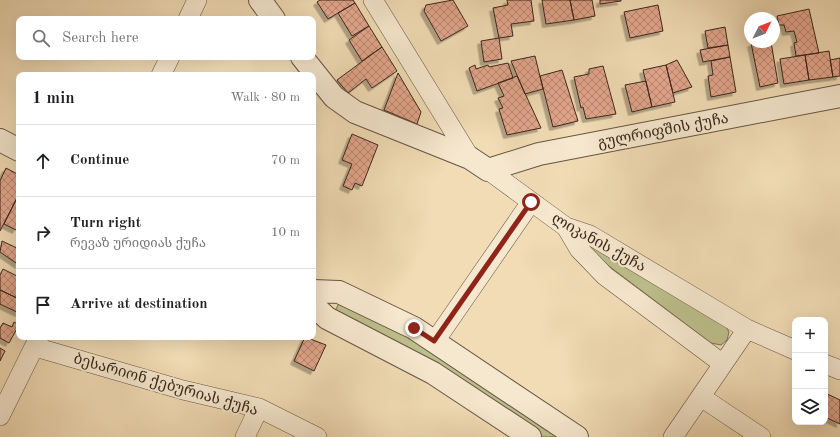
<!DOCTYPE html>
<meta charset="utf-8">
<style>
:root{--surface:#fff;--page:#f6f6f6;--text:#202124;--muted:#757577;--line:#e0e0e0}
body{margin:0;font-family:"Old Standard TT","Noto Serif Georgian",serif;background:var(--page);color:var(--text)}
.controls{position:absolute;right:12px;bottom:12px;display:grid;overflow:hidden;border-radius:8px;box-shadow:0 4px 16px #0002}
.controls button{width:36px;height:36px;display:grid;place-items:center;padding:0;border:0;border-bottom:1px solid var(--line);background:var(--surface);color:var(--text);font:20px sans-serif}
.compass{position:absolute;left:744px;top:12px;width:36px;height:36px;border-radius:50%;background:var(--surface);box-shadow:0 4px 16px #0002;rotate:48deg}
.stop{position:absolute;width:12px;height:12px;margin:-9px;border:3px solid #8f2418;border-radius:50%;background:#fff}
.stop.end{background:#8f2418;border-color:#fff;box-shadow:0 1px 4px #0008}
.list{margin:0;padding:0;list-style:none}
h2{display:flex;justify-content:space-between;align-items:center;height:52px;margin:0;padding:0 16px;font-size:17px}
h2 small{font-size:13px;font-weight:400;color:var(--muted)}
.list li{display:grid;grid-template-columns:26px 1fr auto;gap:12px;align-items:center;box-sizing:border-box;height:72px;padding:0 16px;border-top:1px solid var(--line)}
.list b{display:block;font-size:15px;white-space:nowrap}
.list p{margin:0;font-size:13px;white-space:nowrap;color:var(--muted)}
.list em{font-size:13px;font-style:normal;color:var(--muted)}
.icon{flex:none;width:22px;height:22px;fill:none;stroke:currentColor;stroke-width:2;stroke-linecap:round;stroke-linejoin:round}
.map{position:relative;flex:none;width:840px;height:437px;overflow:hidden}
.search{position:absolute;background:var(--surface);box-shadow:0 4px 16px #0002;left:16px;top:16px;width:300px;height:44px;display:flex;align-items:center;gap:10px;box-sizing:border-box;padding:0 14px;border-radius:8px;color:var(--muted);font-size:15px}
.panel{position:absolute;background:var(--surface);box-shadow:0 4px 16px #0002;left:16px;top:72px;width:300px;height:268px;border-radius:8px}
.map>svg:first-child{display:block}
.green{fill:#bdbf8b;stroke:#7b7353}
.building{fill:url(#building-cross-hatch);stroke:#39271b;filter:url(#shadow)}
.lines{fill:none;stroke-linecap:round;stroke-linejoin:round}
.minor-casing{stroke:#675442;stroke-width:20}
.tertiary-casing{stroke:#675442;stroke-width:24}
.minor{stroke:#f6e8cf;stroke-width:19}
.tertiary{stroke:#f6e8cf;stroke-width:22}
.route{stroke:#8f2418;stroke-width:5}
.labels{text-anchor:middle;stroke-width:4;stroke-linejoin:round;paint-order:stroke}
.street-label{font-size:15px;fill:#39271b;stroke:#f6e8cf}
</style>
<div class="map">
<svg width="840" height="437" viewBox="0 0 840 437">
<defs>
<pattern id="building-cross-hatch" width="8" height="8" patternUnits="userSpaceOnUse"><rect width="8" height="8" fill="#e3a68d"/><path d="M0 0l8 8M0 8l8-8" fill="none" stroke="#b98772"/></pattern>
<filter id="shadow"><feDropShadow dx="-3.5" dy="3.5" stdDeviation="0" flood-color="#0004"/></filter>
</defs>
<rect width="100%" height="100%" fill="#f1dcb5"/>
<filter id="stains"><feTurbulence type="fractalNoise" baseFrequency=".005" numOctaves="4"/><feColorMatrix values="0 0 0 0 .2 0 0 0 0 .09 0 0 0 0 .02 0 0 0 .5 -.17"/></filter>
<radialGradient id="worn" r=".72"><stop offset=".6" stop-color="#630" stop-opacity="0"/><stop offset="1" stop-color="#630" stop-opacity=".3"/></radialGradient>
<path class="green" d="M588,240L725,325L729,332L727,340L721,345L711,343L585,248Z
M341,299L441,353L568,437H540L333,315Z"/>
<path class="building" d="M320,0H353L355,3L328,19L317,2Z
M453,0L468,26L441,41L424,11L426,5Z
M507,0H531L534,21L511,24L513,36L499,38L493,8L508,5Z
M542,0H570L574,20L546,24Z
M570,0H592L595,16L574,20Z
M600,0H621V1L600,4Z
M355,3L369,26L352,36L338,13Z
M658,5L663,31L630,38L624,12Z
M809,9L819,53L796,56L794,43L797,42L794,31L786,32L784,25H779L777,16Z
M369,26L382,47L362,61L349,40Z
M725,27L728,45L708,48L705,31Z
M499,38L502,59L484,62L481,41Z
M771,42L778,83L760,87L751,43Z
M728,45L730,57L703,62L700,50Z
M382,47L397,71L372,88L366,79L348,93L337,80Z
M829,51L833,77L809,80L805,55Z
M805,55L809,80L784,84L780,59Z
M535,56L543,89L525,94L511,61Z
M730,57L736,92L711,97L708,76L713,75L711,61Z
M840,58V76L833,77L830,60Z
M677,60L692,87L673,93L666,65Z
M508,63L513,78L477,91L469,68L475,65L476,69L488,65L489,67Z
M666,65L675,102L652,107L643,70Z
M603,66L616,114L586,119L583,107L581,108L574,77L589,74V69Z
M562,70L578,121L553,127L540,76Z
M398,73L421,112L417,124L384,110Z
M517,76L541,128L507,135L499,109L503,108L498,98L504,96L498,83Z
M646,81L652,107L632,112L625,85Z
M352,134L378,145L362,186L355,183L352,190L343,186L352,164L342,160Z
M6,168L19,175V194L0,231V181Z
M19,194V224L16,230L4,224Z
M2,241L19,249V265L0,252Z
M3,269L19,277V299L0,290V275Z
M0,290L19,299V313L0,304Z
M14,322L19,325L9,343L0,338V328L3,323L12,327Z
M305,337L326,345L314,371L294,361Z
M0,348L5,351L0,361Z
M825,393L840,400V424L825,417Z"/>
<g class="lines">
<defs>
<path id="minor" d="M373,0L470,158
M188,19L197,0
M161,75L170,57
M488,170L566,227L590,235L747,329L795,350
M566,227L579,249L605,276L723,364
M435,341L531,202
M35,347L183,390L259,408L317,437
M825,364L840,370
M701,397L761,437
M0,416L39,337
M245,437L259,408
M673,437L747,329"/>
<path id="tertiary" d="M260,0L274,19
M302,57L334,97L355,112L470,158L488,170L539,154L840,96
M0,140L19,150
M313,291L339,292L414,328L577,437
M313,305L327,318L433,373L530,437"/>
</defs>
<use href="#minor" class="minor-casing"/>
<use href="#tertiary" class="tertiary-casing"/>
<use href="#minor" class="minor"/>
<use href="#tertiary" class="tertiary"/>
</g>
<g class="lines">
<path class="route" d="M414,328L434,341L531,202"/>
</g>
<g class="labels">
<g class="street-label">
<text transform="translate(663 130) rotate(-11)" y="5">გულრიფშის ქუჩა</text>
<text transform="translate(599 242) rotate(29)" y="5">ლიკანის ქუჩა</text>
<text transform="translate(166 384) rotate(16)" y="5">ბესარიონ ქებურიას ქუჩა</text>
</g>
</g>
<rect width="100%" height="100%" filter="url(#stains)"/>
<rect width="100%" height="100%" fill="url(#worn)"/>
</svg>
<div class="controls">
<button>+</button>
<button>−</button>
<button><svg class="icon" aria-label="layers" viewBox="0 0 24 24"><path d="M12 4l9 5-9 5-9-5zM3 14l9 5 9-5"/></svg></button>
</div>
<svg class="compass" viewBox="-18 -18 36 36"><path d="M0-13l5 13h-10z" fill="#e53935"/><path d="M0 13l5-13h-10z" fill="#757577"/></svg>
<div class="stop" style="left:531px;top:202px"></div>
<div class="stop end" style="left:414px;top:328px"></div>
<div class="search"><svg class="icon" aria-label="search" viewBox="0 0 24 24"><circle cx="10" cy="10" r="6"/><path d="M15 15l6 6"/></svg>Search here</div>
<section class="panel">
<h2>1 min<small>Walk · 80 m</small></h2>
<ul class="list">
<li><svg class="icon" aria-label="ahead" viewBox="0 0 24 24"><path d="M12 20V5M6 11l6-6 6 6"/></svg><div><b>Continue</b></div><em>70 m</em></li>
<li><svg class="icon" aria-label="right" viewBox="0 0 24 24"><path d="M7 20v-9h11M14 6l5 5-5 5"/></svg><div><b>Turn right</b><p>რევაზ ურიდიას ქუჩა</p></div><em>10 m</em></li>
<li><svg class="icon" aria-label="arrive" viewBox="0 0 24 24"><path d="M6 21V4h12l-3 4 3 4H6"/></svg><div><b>Arrive at destination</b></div></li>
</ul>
</section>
</div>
